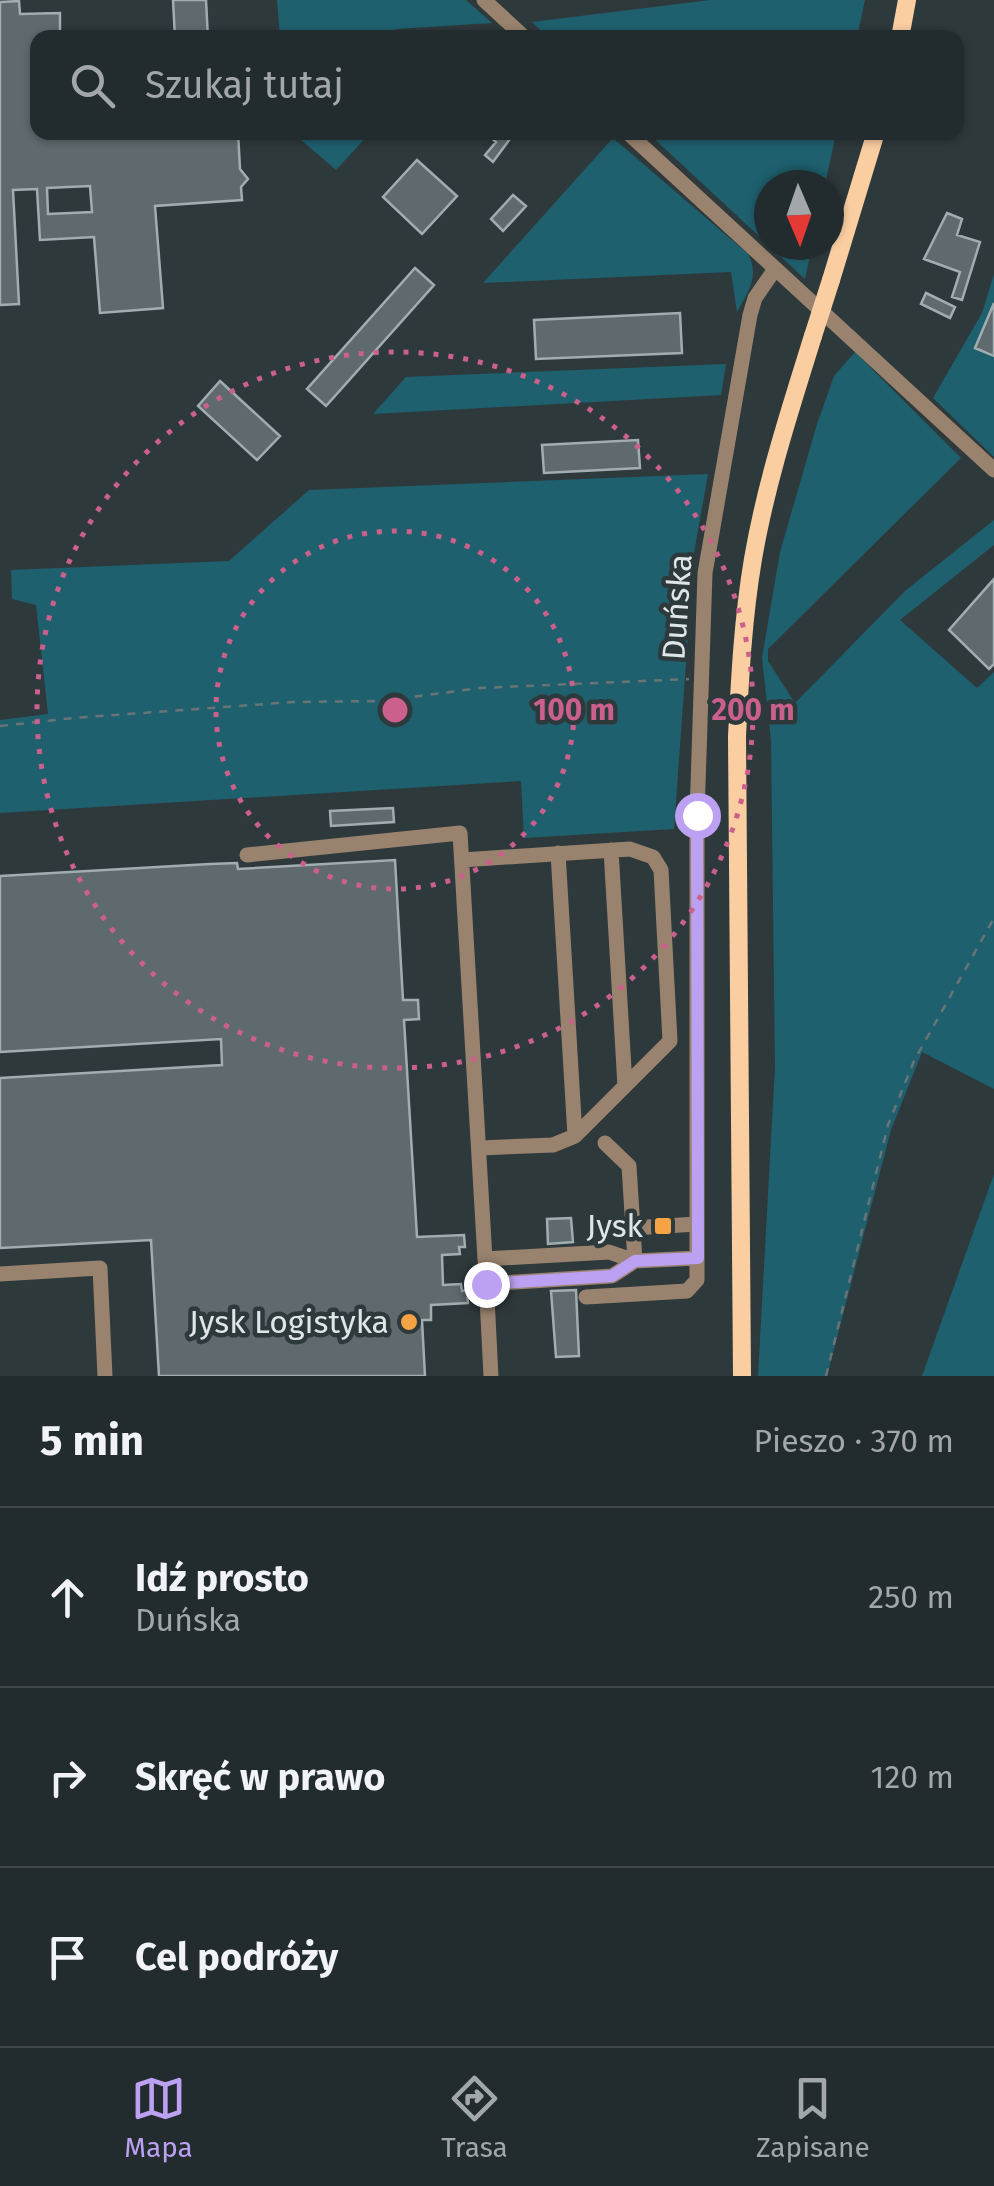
<!DOCTYPE html>
<html lang="pl">
<meta charset="utf-8">
<style>
:root{--surface:#222b2d;--page:#2e3739;--text:#f1f3f6;--muted:#a2a7aa;--line:#3f4749;--accent:#bca0f2}
body{margin:0;font-family:"Fira Sans",sans-serif;background:var(--page);color:var(--text)}
.compass{position:absolute;left:754px;top:170px;width:90px;height:90px;border-radius:50%;background:var(--surface);box-shadow:0 2px 8px #0004;rotate:178deg}
.stop{position:absolute;width:30px;height:30px;margin:-22px;border:8px solid #bca0f2;border-radius:50%;background:#fff}
.stop.end{background:#bca0f2;border-color:#fff;box-shadow:0 2px 10px #0008}
.list{margin:0;padding:0;list-style:none}
h2{display:flex;justify-content:space-between;align-items:center;height:130px;margin:0;padding:0 40px;font-size:42px}
h2 small{font-size:32px;font-weight:400;color:var(--muted)}
.list li{display:grid;grid-template-columns:65px 1fr auto;gap:30px;align-items:center;box-sizing:border-box;height:180px;padding:0 40px;border-top:2px solid var(--line)}
.list b{display:block;font-size:38px;white-space:nowrap}
.list p{margin:0;font-size:32px;white-space:nowrap;color:var(--muted)}
.list em{font-size:32px;font-style:normal;color:var(--muted)}
.icon{flex:none;width:55px;height:55px;fill:none;stroke:currentColor;stroke-width:2;stroke-linecap:round;stroke-linejoin:round}
.map{position:relative;flex:none;width:994px;height:1376px;overflow:hidden}
.search{position:absolute;background:var(--surface);box-shadow:0 2px 8px #0004;left:30px;right:30px;top:30px;height:110px;display:flex;align-items:center;gap:25px;box-sizing:border-box;padding:0 35px;border-radius:20px;color:var(--muted);font-size:38px}
.sheet{height:670px;background:var(--surface)}
nav{display:flex;justify-content:space-around;align-items:center;box-sizing:border-box;height:140px;border-top:2px solid var(--line);background:var(--surface);font-size:28px;color:var(--muted)}
nav a{display:grid;justify-items:center;gap:5px}
nav .on{color:var(--accent)}
.map>svg:first-child{display:block}
.green{fill:#1f606e}
.building{fill:#5e6a6d;stroke:#a1aeb1;stroke-width:2.5;fill-rule:evenodd}
.lines{fill:none;stroke-linecap:round;stroke-linejoin:round}
.path{stroke:#6a7476;stroke-width:2.5;stroke-dasharray:8 8;stroke-linecap:butt}
.minor{stroke:#99836e;stroke-width:15}
.major{stroke:#fbcea2;stroke-width:18}
.major-bridge{stroke:#fbcea2;stroke-width:18}
.route{stroke:#bca0f2;stroke-width:12}
.ring{fill:none;stroke:#cc608c;stroke-width:5;stroke-dasharray:5 10}
.poi-dot{fill:#f5a345;stroke:#2e393c;stroke-width:4}
.labels{text-anchor:middle;stroke-width:9;stroke-linejoin:round;paint-order:stroke}
.street-label{font-size:32px;fill:#dfe6e7;stroke:#2e393c}
.poi-label{font-size:32px;fill:#dfe6e7;stroke:#2e393c;text-anchor:end}
.centre{fill:#cc608c;stroke:#2e393c;stroke-width:5}
.ring-label{font-size:30px;text-anchor:middle;font-weight:bold;fill:#cc608c;stroke:#2e393c;stroke-width:9;stroke-linejoin:round;paint-order:stroke}
</style>
<div class="map">
<svg width="994" height="1376" viewBox="0 0 994 1376">
<rect width="100%" height="100%" fill="#2e393c"/>
<path class="green" d="M277,0H466L492,23L396,29L395,37H280Z
M710,0H865L857,37L548,38L532,22Z
M293,133H370L336,170Z
M648,133H836L825,185H769V245H812L805,279Z
M613,138L748,254C760,276 748,292 737,312L731,272L483,283Z
M994,274V457L933,398L982,313Z
M855,352L961,458L768,649V661L795,703L905,591L994,520V545L900,620L977,688L994,672V1089L922,1052L891,1130L827,1376H758L775,1067L771,740L762,658L780,552L817,424L834,376Z
M726,364L721,395L373,414L406,377Z
M708,474L694,553L674,829L524,838L521,781L0,813V720L48,714L36,605L12,599L11,570L229,561L309,490Z
M994,1174V1376H922Z"/>
<path class="building" d="M173,0H206L208,38H175Z
M19,1L20,14L60,13V38H38V132H238L240,169L248,179L241,187L242,200L155,206L163,308L100,313L94,237L40,240L37,189L13,190L19,304L0,305V2ZM90,186L92,212L48,214L47,188Z
M485,132H515L493,162L485,155L496,142Z
M417,160L457,196L422,234L383,197Z
M513,195L526,206L503,231L491,219Z
M947,213L962,219L957,235L980,242L962,300L952,297L960,272L924,259Z
M415,268L434,285L326,406L307,389Z
M926,293L955,307L950,318L921,304Z
M994,303V356L975,348Z
M680,313L682,353L536,359L534,320Z
M220,381L280,436L257,460L198,406Z
M638,440L640,468L544,473L542,445Z
M994,579V664L989,669L949,630Z
M393,808L394,822L331,826L330,811Z
M395,860L403,1000H418L419,1019L404,1020L417,1237L464,1235L465,1247H459L460,1254L442,1255L443,1285L461,1284L462,1291L467,1290L468,1303L431,1305V1320H422L425,1376H159L151,1240L0,1248V1078L222,1065L221,1039L0,1052V876L210,864L237,863L238,869Z
M571,1218L573,1242L548,1244L547,1219Z
M576,1290L579,1356L556,1357L551,1291Z"/>
<g class="lines">
<path class="path" d="M0,726L73,718L293,702L382,701L480,688L689,679
M826,1376L888,1125L914,1061L994,918"/>
<path class="minor" d="M484,0L525,38
M627,132L994,470
M611,850L625,1086
M558,853L575,1136
M247,855L460,833L485,1259
M462,860L630,849L653,857L661,870L670,1041L575,1136L553,1145L479,1148
M605,1143L629,1166L635,1261L697,1258
M633,1228L697,1224
M0,1274L100,1268L105,1376
M486,1284L612,1276L635,1261
M586,1297L687,1291L697,1280V815L705,573L750,315L755,298L775,269
M491,1376L485,1259L609,1252L635,1261"/>
<path class="major" d="M900,38L907,0
M831,280L876,132
M742,1376L737,736C740,677 743,618 753,559C766,483 790,410 813,336"/>
<path class="major-bridge" d="M813,336L831,280"/>
</g>
<g class="lines">
<path class="route" d="M486,1284L612,1276L635,1261L698,1258L697,815"/>
</g>
<g class="ring">
<circle cx="395" cy="710" r="179"/>
<circle cx="395" cy="710" r="358"/>
</g>
<g class="poi-dot">
<rect x="653" y="1216" width="20" height="20" rx="5"/>
<circle cx="409" cy="1322" r="10"/>
</g>
<g class="labels">
<g class="street-label">
<text transform="translate(677 607) rotate(-86)" y="11">Duńska</text>
</g>
<g class="poi-label">
<text x="643" y="1237">Jysk</text>
<text x="389" y="1333">Jysk Logistyka</text>
</g>
</g>
<circle cx="395" cy="710" r="15" class="centre"/>
<g class="ring-label">
<text x="574" y="720">100 m</text>
<text x="753" y="720">200 m</text>
</g>
</svg>
<svg class="compass" viewBox="-18 -18 36 36"><path d="M0-13l5 13h-10z" fill="#e53935"/><path d="M0 13l5-13h-10z" fill="#a2a7aa"/></svg>
<div class="stop" style="left:697px;top:815px"></div>
<div class="stop end" style="left:486px;top:1284px"></div>
<div class="search"><svg class="icon" aria-label="search" viewBox="0 0 24 24"><circle cx="10" cy="10" r="6"/><path d="M15 15l6 6"/></svg>Szukaj tutaj</div>
</div>
<section class="sheet">
<h2>5 min<small>Pieszo · 370 m</small></h2>
<ul class="list">
<li><svg class="icon" aria-label="ahead" viewBox="0 0 24 24"><path d="M12 20V5M6 11l6-6 6 6"/></svg><div><b>Idź prosto</b><p>Duńska</p></div><em>250 m</em></li>
<li><svg class="icon" aria-label="right" viewBox="0 0 24 24"><path d="M7 20v-9h11M14 6l5 5-5 5"/></svg><div><b>Skręć w prawo</b></div><em>120 m</em></li>
<li><svg class="icon" aria-label="arrive" viewBox="0 0 24 24"><path d="M6 21V4h12l-3 4 3 4H6"/></svg><div><b>Cel podróży</b></div></li>
</ul>
</section>
<nav>
<a class="on"><svg class="icon" aria-label="map" viewBox="0 0 24 24"><path d="M3 6l6-2 6 2 6-2v14l-6 2-6-2-6 2zM9 4v14M15 6v14"/></svg>Mapa</a>
<a><svg class="icon" aria-label="directions" viewBox="0 0 24 24"><path d="M12 3l9 9-9 9-9-9zM9 14v-3h6M13 9l2 2-2 2"/></svg>Trasa</a>
<a><svg class="icon" aria-label="saved" viewBox="0 0 24 24"><path d="M7 4h10v16l-5-4-5 4z"/></svg>Zapisane</a>
</nav>
